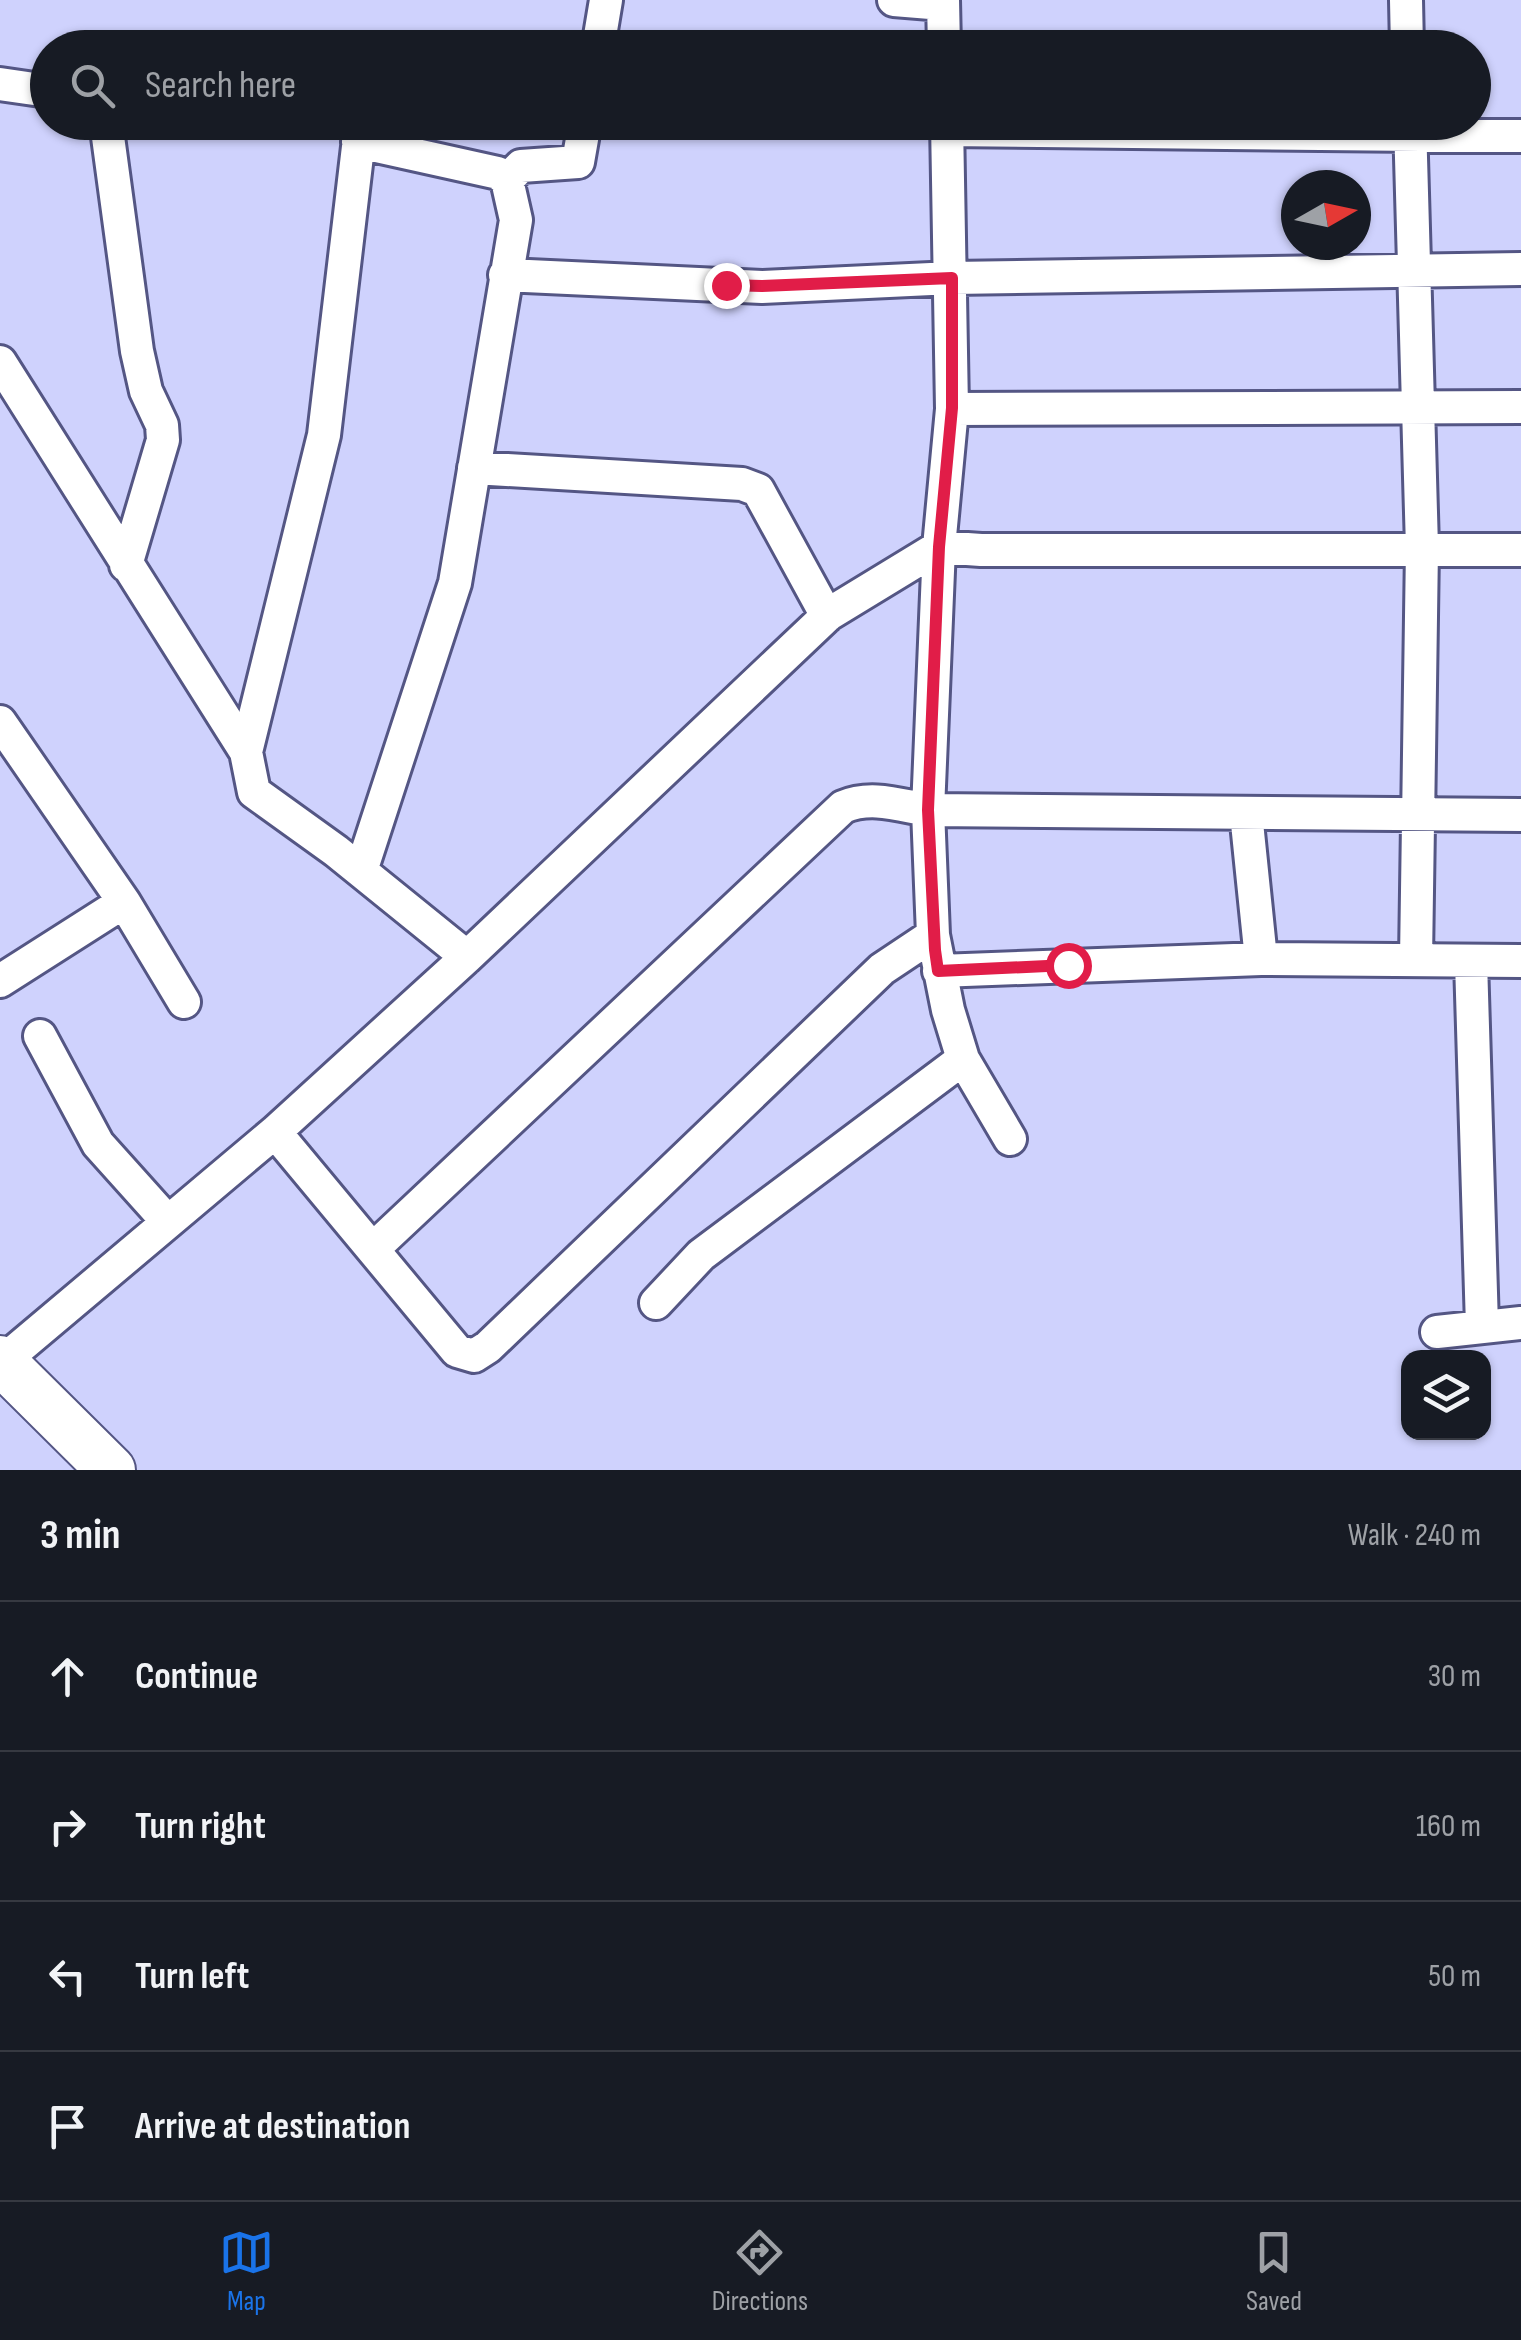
<!DOCTYPE html>
<meta charset="utf-8">
<style>
:root{--surface:#171b24;--page:#242831;--text:#f1f3f6;--muted:#9ea1a6;--line:#363941;--accent:#1a73e8}
body{margin:0;font-family:"Sofia Sans Condensed",sans-serif;background:var(--page);color:var(--text)}
.controls{position:absolute;right:30px;bottom:30px;display:grid;overflow:hidden;border-radius:20px;box-shadow:0 2px 8px #0004}
.controls button{width:90px;height:90px;display:grid;place-items:center;padding:0;border:0;border-bottom:2px solid var(--line);background:var(--surface);color:var(--text);font:50px sans-serif}
.compass{position:absolute;left:1281px;top:170px;width:90px;height:90px;border-radius:50%;background:var(--surface);box-shadow:0 2px 8px #0004;rotate:81deg}
.stop{position:absolute;width:30px;height:30px;margin:-22px;border:8px solid #e11d48;border-radius:50%;background:#fff}
.stop.end{background:#e11d48;border-color:#fff;box-shadow:0 2px 10px #0008}
.list{margin:0;padding:0;list-style:none}
h2{display:flex;justify-content:space-between;align-items:center;height:130px;margin:0;padding:0 40px;font-size:42px}
h2 small{font-size:32px;font-weight:400;color:var(--muted)}
.list li{display:grid;grid-template-columns:65px 1fr auto;gap:30px;align-items:center;box-sizing:border-box;height:150px;padding:0 40px;border-top:2px solid var(--line)}
.list b{display:block;font-size:38px;white-space:nowrap}
.list em{font-size:32px;font-style:normal;color:var(--muted)}
.icon{flex:none;width:55px;height:55px;fill:none;stroke:currentColor;stroke-width:2;stroke-linecap:round;stroke-linejoin:round}
.map{position:relative;flex:none;width:1521px;height:1470px;overflow:hidden}
.search{position:absolute;background:var(--surface);box-shadow:0 2px 8px #0004;left:30px;right:30px;top:30px;height:110px;display:flex;align-items:center;gap:25px;box-sizing:border-box;padding:0 35px;border-radius:55px;color:var(--muted);font-size:38px}
.sheet{height:730px;background:var(--surface)}
nav{display:flex;justify-content:space-around;align-items:center;box-sizing:border-box;height:140px;border-top:2px solid var(--line);background:var(--surface);font-size:28px;color:var(--muted)}
nav a{display:grid;justify-items:center;gap:5px}
nav .on{color:var(--accent)}
.map>svg:first-child{display:block}
.lines{fill:none;stroke-linecap:round;stroke-linejoin:round}
.minor-casing{stroke:#545684;stroke-width:38}
.secondary-casing{stroke:#545684;stroke-width:52}
.minor{stroke:#fff;stroke-width:32}
.secondary{stroke:#fff;stroke-width:48}
.route{stroke:#e11d48;stroke-width:12}
</style>
<div class="map">
<svg width="1521" height="1470" viewBox="0 0 1521 1470">
<rect width="100%" height="100%" fill="#cfd2fd"/>
<g class="lines">
<defs>
<path id="minor" d="M894,0L943,4
M943,0L944,48
M1406,0L1407,48
M598,48L606,0
M0,84L48,91
M106,122L137,351L146,391L162,425L163,440L126,565
M947,122L952,409L939,547L928,810L933,935L948,1010L963,1059L1010,1139
M1410,122L1422,548L1416,960
M947,130L1521,136
M358,142L498,173L507,180L516,220L455,583L361,871
M507,180L521,166L578,162L585,122
M505,275L762,287L952,278L1521,269
M0,362L246,752L254,792L336,851L467,957
M952,409L1521,407
M474,468L742,484L758,490L827,616
M0,722L124,902L184,1002
M246,752L324,435L360,130L358,122
M1246,813L1261,959
M1471,961L1482,1326
M939,971L1261,959L1521,961
M0,981L124,902
M40,1036L98,1144L168,1222
M275,1132L457,1351L474,1356L488,1347L882,969L933,935
M373,1249L843,807C871,795 899,805 928,810L1521,815
M656,1303L701,1255L963,1059
M1437,1332L1521,1323
M2,1362L275,1132L467,957L829,614L939,547L981,550H1521"/>
<path id="secondary" d="M0,1360L111,1470"/>
</defs>
<use href="#minor" class="minor-casing"/>
<use href="#secondary" class="secondary-casing"/>
<use href="#minor" class="minor"/>
<use href="#secondary" class="secondary"/>
</g>
<g class="lines">
<path class="route" d="M726,285L762,286L952,278V408L939,547L928,810L935,950L938,971L1068,965"/>
</g>
</svg>
<div class="controls">
<button><svg class="icon" aria-label="layers" viewBox="0 0 24 24"><path d="M12 4l9 5-9 5-9-5zM3 14l9 5 9-5"/></svg></button>
</div>
<svg class="compass" viewBox="-18 -18 36 36"><path d="M0-13l5 13h-10z" fill="#e53935"/><path d="M0 13l5-13h-10z" fill="#9ea1a6"/></svg>
<div class="stop" style="left:1068px;top:965px"></div>
<div class="stop end" style="left:726px;top:285px"></div>
<div class="search"><svg class="icon" aria-label="search" viewBox="0 0 24 24"><circle cx="10" cy="10" r="6"/><path d="M15 15l6 6"/></svg>Search here</div>
</div>
<section class="sheet">
<h2>3 min<small>Walk · 240 m</small></h2>
<ul class="list">
<li><svg class="icon" aria-label="ahead" viewBox="0 0 24 24"><path d="M12 20V5M6 11l6-6 6 6"/></svg><div><b>Continue</b></div><em>30 m</em></li>
<li><svg class="icon" aria-label="right" viewBox="0 0 24 24"><path d="M7 20v-9h11M14 6l5 5-5 5"/></svg><div><b>Turn right</b></div><em>160 m</em></li>
<li><svg class="icon" aria-label="left" viewBox="0 0 24 24"><path d="M17 20v-9H6M10 6l-5 5 5 5"/></svg><div><b>Turn left</b></div><em>50 m</em></li>
<li><svg class="icon" aria-label="arrive" viewBox="0 0 24 24"><path d="M6 21V4h12l-3 4 3 4H6"/></svg><div><b>Arrive at destination</b></div></li>
</ul>
</section>
<nav>
<a class="on"><svg class="icon" aria-label="map" viewBox="0 0 24 24"><path d="M3 6l6-2 6 2 6-2v14l-6 2-6-2-6 2zM9 4v14M15 6v14"/></svg>Map</a>
<a><svg class="icon" aria-label="directions" viewBox="0 0 24 24"><path d="M12 3l9 9-9 9-9-9zM9 14v-3h6M13 9l2 2-2 2"/></svg>Directions</a>
<a><svg class="icon" aria-label="saved" viewBox="0 0 24 24"><path d="M7 4h10v16l-5-4-5 4z"/></svg>Saved</a>
</nav>
